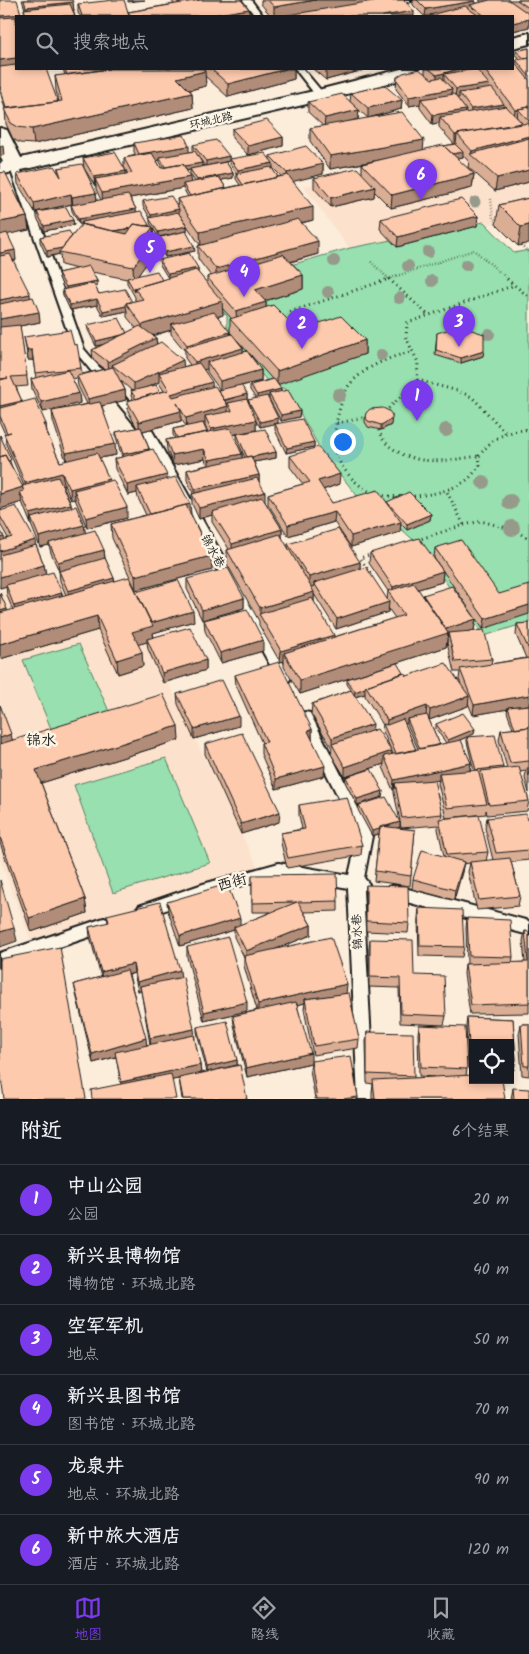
<!DOCTYPE html>
<html lang="zh">
<meta charset="utf-8">
<style>
:root{--surface:#171b24;--page:#20242c;--text:#f1f3f6;--muted:#9ea1a6;--line:#363941;--accent:#7c3aed}
body{margin:0;font-family:Kalam,"LXGW WenKai TC",sans-serif;background:var(--page);color:var(--text)}
.controls{position:absolute;right:15px;bottom:15px;display:grid;overflow:hidden;border-radius:0px;box-shadow:0 2px 8px #0003}
.controls button{width:45px;height:45px;display:grid;place-items:center;padding:0;border:0;border-bottom:1px solid var(--line);background:var(--surface);color:var(--text);font:25px sans-serif}
.you{position:absolute;left:342px;top:441px;width:18px;height:18px;margin:-12px;border:4px solid #fff;border-radius:50%;background:#1a73e8;box-shadow:0 0 0 8px #1a73e833}
.badge{display:grid;place-items:center;width:32px;height:32px;border-radius:50%;background:var(--accent);color:#fff;font-size:16px;font-weight:700}
.pin{position:absolute;translate:-50% -41px;filter:drop-shadow(0 1px 2px #0008)}
.pin::after{content:'';position:absolute;top:26px;width:18px;height:15px;background:inherit;clip-path:polygon(0 0,100% 0,50% 100%)}
.list{margin:0;padding:0;list-style:none}
h2{display:flex;justify-content:space-between;align-items:center;height:65px;margin:0;padding:0 20px;font-size:21px}
h2 small{font-size:16px;font-weight:400;color:var(--muted)}
.list li{display:grid;grid-template-columns:32px 1fr auto;gap:15px;align-items:center;box-sizing:border-box;height:70px;padding:0 20px;border-top:1px solid var(--line)}
.list b{display:block;font-size:19px;white-space:nowrap}
.list p{margin:0;font-size:16px;white-space:nowrap;color:var(--muted)}
.list em{font-size:16px;font-style:normal;color:var(--muted)}
.icon{flex:none;width:28px;height:28px;fill:none;stroke:currentColor;stroke-width:2;stroke-linecap:round;stroke-linejoin:round}
.map{position:relative;flex:none;width:529px;height:1099px;overflow:hidden}
.search{position:absolute;background:var(--surface);box-shadow:0 2px 8px #0003;left:15px;right:15px;top:15px;height:55px;display:flex;align-items:center;gap:12px;box-sizing:border-box;padding:0 18px;border-radius:0px;color:var(--muted);font-size:19px}
.sheet{height:485px;background:var(--surface)}
nav{display:flex;justify-content:space-around;align-items:center;box-sizing:border-box;height:70px;border-top:1px solid var(--line);background:var(--surface);font-size:14px;color:var(--muted)}
nav a{display:grid;justify-items:center;gap:2px}
nav .on{color:var(--accent)}
.map>svg:first-child{display:block}
.built{fill:#fce2cc}
.green{fill:#98e0af;stroke:#5a7e66}
.lines{fill:none;stroke-linecap:round;stroke-linejoin:round}
.lane-casing{stroke:#1c1c1c;stroke-width:4}
.street-casing{stroke:#1c1c1c;stroke-width:4}
.path-far1{stroke:#1c1c1c;stroke-width:2.5;stroke-dasharray:0.5 2.5;stroke-linecap:butt}
.path{stroke:#1c1c1c;stroke-width:3;stroke-dasharray:1 4;stroke-linecap:butt}
.lane{fill:#fcf5e5;fill-rule:evenodd}
.street{fill:#fcf5e5;fill-rule:evenodd}
.tree{fill:#959a8a}
.wall{fill:#daae95;stroke:#1c1c1c;fill-rule:evenodd}
.shaded-wall{fill:#b18d79;stroke:#1c1c1c}
.building{fill:#fdcaad;stroke:#1c1c1c}
.labels{text-anchor:middle;stroke-width:5;stroke-linejoin:round;paint-order:stroke}
.far-street-label{font-size:11px;fill:#1c1c1c;stroke:#fcf5e5}
.street-label{font-size:12px;fill:#1c1c1c;stroke:#fcf5e5}
.quarter-label{font-size:15px;fill:#1c1c1c;stroke:#fcf5e5}
.near-street-label{font-size:15px;fill:#1c1c1c;stroke:#fcf5e5}
</style>
<div class="map">
<svg width="529" height="1099" viewBox="0 0 529 1099">
<rect width="100%" height="100%" fill="#fcecda"/>
<filter id="ink" filterUnits="userSpaceOnUse"><feTurbulence type="fractalNoise" baseFrequency=".02" numOctaves="2"/><feDisplacementMap in="SourceGraphic" scale="10" xChannelSelector="R" yChannelSelector="G"/><feConvolveMatrix kernelMatrix="1 2 1 2 8 2 1 2 1" color-interpolation-filters="sRGB"/></filter>
<g filter="url(#ink)">
<path class="built" d="M529,144V214L358,260L303,186Z
M104,562L123,590L261,874L34,949L0,859V593Z"/>
<path class="green" d="M484,222L514,253L529,250V622L484,636L420,546L377,507L359,498L322,452L287,390L268,382L227,333V316L203,290L350,248Z
M79,644L112,718L54,736L23,660Z
M166,758L210,863L113,893L74,785Z"/>
<g class="lines">
<defs>
<path id="lane" d="M243,0H251L263,16H255Z
M398,0H415L390,6L386,4Z
M295,69H303L323,93V97H317Z
M14,162L19,165L84,349L150,427L291,677L289,681H279L139,429L74,350L9,165Z
M305,712L310,713L372,836L364,878L369,884L366,889L363,890L374,1099H358L348,888L279,875L203,896L144,918L139,916L136,911L139,906L203,884L279,863L349,875L358,836L298,717L300,713Z
M393,885L529,921V935L388,897L385,892L388,887Z
M104,918L110,920L112,925L110,930L0,967V953Z"/>
<path id="street" d="M529,33V44L513,48V37Z
M401,69H430L427,73L320,101L0,175V163L3,162L0,156V128L7,130L21,158L318,90Z"/>
</defs>
<use href="#lane" class="lane-casing"/>
<use href="#street" class="street-casing"/>
<path class="path-far1" d="M491,199L493,218L499,223
M519,243L529,253
M371,262L390,280
M385,280L474,250L509,280"/>
<path class="path" d="M389,279L428,315
M507,279L529,297
M290,312L389,279
M417,380L458,391L472,397L506,433
M385,412L417,380L418,362L406,338L407,323L515,285
M337,423L368,417
M378,425C379,436 385,444 395,450C421,467 450,460 479,456
M373,493C358,488 339,467 335,451C331,439 341,394 350,384C365,367 389,357 411,352
M379,495C406,499 444,496 467,480C472,476 476,470 480,465L479,456C495,435 504,433 529,429
M464,525L481,521L514,530L529,539
M417,540L464,525L446,490
M368,575L371,574L360,558L373,554"/>
<use href="#lane" class="lane"/>
<use href="#street" class="street"/>
</g>
<g class="tree">
<circle cx="475" cy="202" r="5.5"/>
<circle cx="428" cy="252" r="6"/>
<circle cx="334" cy="261" r="6"/>
<circle cx="466" cy="265" r="6"/>
<circle cx="408" cy="266" r="6"/>
<circle cx="432" cy="281" r="6"/>
<circle cx="328" cy="292" r="6"/>
<circle cx="399" cy="298" r="6"/>
<circle cx="489" cy="334" r="6"/>
<circle cx="381" cy="355" r="6"/>
<circle cx="339" cy="395" r="7"/>
<circle cx="446" cy="430" r="7"/>
<circle cx="483" cy="482" r="7"/>
<circle cx="510" cy="502" r="8"/>
<circle cx="512" cy="528" r="8"/>
</g>
<path class="wall" d="M0,0L21,14V16H16L58,102H59L56,91L55,76L65,75L63,69H294V79L228,97L205,76L206,86L190,90L192,93L193,108L34,144L20,143L13,139L6,124L5,109L0,91Z
M22,0H72L74,11H73L75,16H25L24,9H25Z
M171,0H241L249,16H80L78,13V4L128,12L174,4Z
M261,0H404L414,16H271L261,4Z
M413,0H475V4L481,2L479,0H529V27L513,31V16H424L413,5Z
M529,48V182L495,191L468,167L469,162L463,155V157L456,158L474,174L472,188L391,208L374,191V197L331,207L314,188V178L362,173V164L376,161L330,169L310,141V128L323,126L308,112V102L359,110L358,119L351,121L423,150L454,144L439,127V123L432,124L420,108V104L409,106L396,89L397,77L425,74V69H473V70L474,69H513L516,63V60L520,59L515,55L516,51Z
M313,69H364V70L326,80Z
M351,93L402,100L401,109L368,118L350,102Z
M232,129L283,137V146L248,155L232,138Z
M134,143L189,152L193,151V145L229,156V161L226,162L233,173V178L221,180L226,188L240,185L236,179V174H237L230,164V159L270,160V156L323,164V174L293,181L313,220L302,223L318,254L291,262L303,275V289L265,301L266,302V308L298,330L365,340V354L278,384L281,389V392L300,411L299,417L281,421L269,399V397H267L278,423L260,427L256,421V430L276,452V458L254,462L259,475V482L265,502L282,529V539L288,548V544L360,562V569L387,600L388,591L369,563L370,553L443,571L442,582L418,589L423,597V595L476,619L474,630L470,631L492,659L491,664L526,658L516,635L517,624L529,623V793L525,778L526,771L520,772L529,801L527,811L487,815L486,810V814L446,818L438,783L439,780L434,781L442,814L441,819L488,852L486,861L493,860L485,828L487,818L529,823V860L511,862L520,896L518,906L477,910L468,872L470,863L463,864L462,872L454,900L412,889L413,879L444,856L438,829V825L401,828L400,822V827L398,828L415,830L410,886L374,881L379,834L372,836L358,810L359,805L400,821L394,793V790H393L383,767L384,764L346,777L383,791L382,797L357,805L345,782L346,777H345L331,754L332,748L311,714L312,704L351,690L347,684V679L300,694L284,667V661L280,662L259,625V621L227,564V550L229,549L212,522V515L199,519L192,504V494L193,493L187,480V470L207,465L205,459L173,465L167,450L166,440L175,438L173,435V429L186,426L181,419V421L143,431L149,450L167,480L191,514L211,556L212,570L136,590L112,538L111,524L146,515L138,498L137,493L128,495L115,469L114,459L122,457L116,437V432L137,428L128,411L127,401L133,399L131,396L132,391L121,381L125,390L126,400L102,406L116,455L99,458L127,518L87,528L75,499L71,500L64,484H62L71,504V507L84,525L85,533L104,550L105,558L115,581L194,621L153,633L154,637L206,660V670L163,683L148,649L147,642L138,644L143,666L118,674L98,630L0,659V593L7,611L13,610L7,596L6,586L0,588L5,540L8,538L0,524V511L36,545L44,565L46,574L62,593V596L66,595L60,581L59,571L51,553L49,545L40,547L22,502L0,509V435L12,467L22,486H24L6,444L5,434L0,423V173L27,217L29,230L7,234L16,260H13L40,322L20,326L28,386L16,387L22,402L46,424L47,433L60,462L66,461L53,421L52,411L87,404L78,386L77,378L72,379L79,393L80,403L43,412L32,389L31,379L36,378L33,360H28L24,337L74,345L81,368L82,374L105,369L93,360L92,350L103,345L96,346L88,330L87,325L127,333L136,328L127,317V311L103,316L97,305L70,310L63,295L62,290L64,289L59,278L58,273L77,269L61,265L60,254L47,257L40,242V237L72,236L82,225V224H79L72,211L71,205H73L72,204L35,212L18,184L17,174L58,172V168L96,193L97,201L101,200L96,189V186H95L84,168L83,158L126,174H128L124,167V158L136,155L134,152ZM200,159L205,166H202ZM160,160V162L163,167L161,168L157,161ZM273,168L281,176L278,177L272,169ZM186,170H190V174L195,182L191,183ZM183,188L188,197L177,199L178,207L143,201V206L150,218V223L152,227H149V225L136,212V209L130,198ZM180,215L200,245L198,246V259L211,276L207,277V283L198,273V268L159,260L160,265L168,278L162,280L138,275L154,253L153,228L158,237L187,231V226ZM92,272L127,279V283L135,297V301L132,302L99,294L95,287L97,286V281ZM222,308L232,319H230V333L232,334L230,335V332L217,317L223,315ZM171,330V334L185,351V358L190,365L183,367L157,344L156,338L153,336ZM236,339L247,351L243,352V348ZM249,353L272,379L250,385V390L256,399L248,400V402L247,400V394L241,386L261,381V370ZM207,369V372L220,390H218L212,387L204,370ZM159,382V383L164,391L160,392L150,386ZM203,423H205V426L208,432H207ZM248,432L237,434V439L245,458H242V454L233,435ZM314,594L336,629L388,612V608L395,618L334,637L314,602ZM447,639V643L454,672H460L459,679L461,684L407,676L403,673L362,674L446,647ZM365,694V696L383,725L382,729L393,755H391L373,730L355,697ZM468,703L473,715L508,709L507,712L513,729L501,730L499,740L507,768L503,769V767L468,736L474,734L436,724V729L446,743L440,745L429,720L468,706ZM407,723V724L418,749L416,750L405,724ZM467,737V742L474,771H470L471,763L457,741Z
M529,198L518,246L496,224L499,205Z
M37,212L73,220L74,225L44,231L37,218Z
M478,216L477,226L397,247L380,229L381,219Z
M157,238L195,251L165,257L157,243Z
M437,333L483,356L461,363L435,355Z
M365,417L391,425L381,430L368,427L365,422Z
M275,424L314,442V447L286,453L275,430Z
M290,456L339,484L323,490L332,503L387,502L431,514L430,520L407,530L400,523V532L351,547L334,522L288,536L268,504V494L303,484L290,467Z
M435,548L499,594L483,629L434,558Z
M187,579L244,598V608L202,620L187,589Z
M204,620L263,651L221,663L205,631Z
M235,675L312,729V739L324,776L276,789L261,754V743H262L236,685Z
M177,694L239,726L194,739L178,704Z
M0,705L12,740H179L41,783L85,899L87,913L31,932L0,843Z
M205,744L279,822L241,834L205,754Z
M299,805L362,845L361,855L287,868L281,843V833L302,829L299,815Z
M252,875L338,901V911L304,912L311,925V935L273,950L346,993L359,1039L358,1048L313,1055L304,1009L305,1003L297,1005L311,1061L358,1097V1099H315L310,1070L311,1063L247,1077L234,1025L233,1016L257,1010L244,966V957L234,937V930L180,946L168,911L167,902L240,925L271,912H252Z
M366,885L409,923L408,933L366,931L365,895Z
M419,908L464,947L462,957L419,956L418,918Z
M107,915L181,977L200,1065L201,1073L207,1072L197,1032V1027L237,1060V1065L220,1069L247,1099H182L179,1079L172,1080L121,1084L116,1057L93,1063L76,994L74,984L101,977L90,937L89,927L108,923ZM134,973L138,991H141L150,1044L147,1045L129,975Z
M467,918L513,957L512,963L525,962L523,941L525,931L529,932V1013L470,1014L464,974L465,964H467L466,928Z
M370,939L414,975L446,1016L444,1025L400,1023L399,988L369,987V949Z
M187,947L247,1011L204,1021L187,957Z
M467,1017L513,1019L516,1060L514,1070H510V1043H473V1068H468L466,1026Z
M521,1024H529V1076L522,1075L519,1034Z
M419,1025L467,1069L466,1075L505,1099H372V1093L373,1084L367,1083L366,1041L367,1032L414,1076V1078L434,1077L419,1076L418,1034Z
M513,1088L529,1099H511Z"/>
<path class="shaded-wall" d="M128,0H145L128,2Z
M192,0H232L179,11L178,2Z
M316,0H388L291,16H274V7Z
M475,1L474,9L470,5L469,10L430,15V16H425L426,9Z
M73,2L74,11L27,16L26,7Z
M249,9V16H206Z
M414,11V16H382Z
M21,14V16H16V24L0,25V16Z
M529,19V27L513,31V23Z
M16,58V67L0,69V60Z
M286,69H294V79L228,97V84Z
M335,69H364V70L326,80V71Z
M458,69H473V73L444,74V82L436,84L437,75Z
M205,71L206,86L177,93V78Z
M489,84L488,94L459,93V98H455L456,89Z
M452,89L451,99H421L420,104L409,106V97Z
M192,93L193,108L34,144L32,129Z
M402,100L401,109L368,118V108Z
M504,104L503,113L470,118L471,109Z
M359,110L358,119L324,128L325,118Z
M466,110L465,119L440,117L439,123L432,124L433,115Z
M515,110H518L517,119L513,120Z
M455,135H457L456,144L455,145Z
M529,136V149L471,155L472,151Z
M283,137V146L248,155V146Z
M424,140L423,152L330,169V156Z
M0,146H3L4,155L0,156Z
M189,146V155L160,157V160L139,163V154Z
M463,152V157L446,160L447,155Z
M229,156V161L206,166V161Z
M202,163V168L167,174L166,169Z
M273,163V168L238,175V170Z
M323,164V174L287,183V173Z
M529,170V182L495,191L497,178Z
M126,171V180L95,179L96,186H95L94,177Z
M233,173V178L197,185V180Z
M474,174L472,188L391,208L392,195Z
M190,177L191,187L183,184V188L103,203L102,193Z
M375,187L374,197L331,207V198Z
M96,193L97,202L73,207L72,197Z
M71,194L72,204L35,212L34,203Z
M313,207V220L201,246L200,232Z
M136,209V214L82,222V224H79L78,219Z
M179,209V214L151,220V215Z
M478,216L477,226L397,247L398,237Z
M27,217L29,230L0,236V222Z
M73,220L74,225L44,231V226Z
M149,225V230L93,240V235Z
M529,225V243L518,246L521,227Z
M187,226V231L158,237V232Z
M153,227L154,253L134,281L133,267L145,238Z
M318,241V254L216,282V269Z
M71,246L59,252V254L47,257V251Z
M194,246L195,251L165,257V252Z
M15,250L16,260L0,263V253Z
M198,268V273L168,280V274Z
M303,275V289L255,304V290Z
M97,281V286L66,293V287Z
M30,294L31,304L0,310V300Z
M97,299V305L70,310V305Z
M222,301L223,315L174,329L171,324V330L143,338L142,325Z
M266,302V315L237,325L236,311Z
M126,306L127,311L103,316V311Z
M39,312L40,322L0,330V319Z
M230,332V342L187,351V345Z
M128,334V339L96,346V341Z
M156,338L157,348L112,365L113,370L109,372L108,362Z
M365,340V354L277,385V371Z
M243,348V358L207,362V369L195,372V362Z
M27,350H32L33,360H28Z
M484,351L483,356L461,363V358Z
M183,360L184,370L159,373V382L134,393V383Z
M261,370V381L220,391V381Z
M212,382L213,393L171,404V394Z
M281,389V394H269V397L257,400V395Z
M125,390L126,400L89,409L88,399Z
M79,393L80,403L43,412L41,402Z
M247,394V400L228,403V405L223,406V401Z
M22,401L23,411L0,416V406Z
M228,406V416H205V423L187,428L186,418Z
M181,411V421L139,432V422Z
M300,411L299,417L281,421V415Z
M392,415L391,425L381,430V425Z
M278,418V423L260,427V422Z
M256,420V430L211,439V429Z
M43,424H46L47,434Z
M314,442V447L286,453L287,448Z
M115,444L116,455L67,464L66,453Z
M149,449L150,455L123,460V454Z
M204,449L205,459L173,465L172,455Z
M276,452V458L248,463V458Z
M242,454V464L209,471V460Z
M62,473L64,484L27,493L25,483Z
M340,474L339,484L317,492L318,481Z
M167,475V485L137,487V493L128,495L127,485Z
M259,475V485L195,499V489Z
M109,479L110,490H74L75,499L71,500L70,489Z
M23,487L25,501L20,492L22,502L0,509V494Z
M265,492V503L212,512V515L199,519V508Z
M71,504L72,514L31,518V525L30,514Z
M190,504L191,514H150Z
M127,507V518L87,528L86,518Z
M335,512L334,522L288,536V525Z
M431,514L430,520L407,530V524Z
M401,522L400,532L351,547V536Z
M84,525L86,535L49,543V545L40,547L39,537Z
M282,529V540L232,554V544Z
M4,537L6,547L0,549V538Z
M35,540L36,550L0,562V551Z
M104,550L105,560L59,572L58,562Z
M211,556L212,570L136,590L135,576Z
M360,562V572L314,583V586L309,588V577Z
M44,565L46,575L0,588V577Z
M443,571L442,582L392,597L393,587Z
M114,578L115,588L69,601L68,591Z
M314,592V606L260,616V608Z
M62,593L63,603L16,616L14,606Z
M244,598V608L202,620V610Z
M389,602L388,612L336,629L337,619Z
M529,605V614L483,629L485,619Z
M7,609L8,619L0,622V611Z
M193,611L194,621L153,633L154,640L147,639V642L133,646L132,632L151,623Z
M97,616L98,630L0,659V644Z
M476,619L474,630L449,638L448,633L446,647L300,694V680L446,633V629Z
M334,635V645L284,653V661L280,662L281,651Z
M263,640V651L221,663L220,653Z
M142,652L143,666L118,674L117,660Z
M206,660V670L163,683L162,673Z
M365,688V694L354,697L355,692Z
M529,695V705L508,707V709L473,715L474,705Z
M469,696L468,706L429,720L430,710Z
M427,706L426,716L407,719V723L386,730L387,720Z
M239,716V726L194,739V729Z
M373,724L372,735L332,744V738Z
M178,726L179,740L38,784L36,770Z
M312,729V740L308,731Z
M475,729L474,734L448,745V740Z
M11,734L14,748L0,752V738Z
M392,751L391,762L384,756V764L345,777V767Z
M471,763L469,774L439,773V780L396,789L395,783L394,790H393L394,780Z
M325,766L324,776L276,789V779Z
M383,791L382,797L357,805V799Z
M280,812L279,822L241,834V824Z
M400,822V827L372,836V831Z
M464,862L462,872L454,900L455,890Z
M85,899L87,913L31,932L29,918Z
M240,918V928L234,927V930L180,946V936Z
M311,925V935L246,961V951Z
M14,928L17,941L0,947V932Z
M133,964L134,973L102,982L101,972Z
M180,970L181,980L140,986L141,991H138L137,982Z
M347,984L346,994L305,999V1003L258,1014V1004Z
M247,1002V1011L204,1021V1012Z
M194,1029L195,1039L151,1048L150,1038Z
M146,1038L147,1048L93,1063L92,1054Z
M311,1053V1063L247,1077L246,1068Z
M237,1060V1065L207,1072V1067Z
M200,1065L201,1074L122,1091L121,1082Z"/>
<path class="building" d="M0,0H17L21,14L0,16Z
M24,0H72L73,2L26,7Z
M114,0H124L128,12L129,16H82L78,4Z
M177,0H192L178,2Z
M200,0H241L249,9L206,16H131L128,12Z
M268,0H316L274,7Z
M379,0H404L414,11L382,16H282Z
M417,0H475V1L426,9Z
M490,0H509L529,14V19L513,23V16H485L470,5Z
M517,0H529V8Z
M70,4L75,16H26L24,9Z
M465,6L479,16H432L430,15Z
M16,17V58L0,60V18Z
M529,48V58L525,59L516,51Z
M529,58V76L516,60Z
M513,60L529,80V107L518,109V110H515L484,69H513Z
M16,65V69H46L58,102L6,108L0,86V67Z
M65,69H109L67,75Z
M109,69H203L205,71L177,78L192,93L32,129L18,127L11,123L4,109L62,101L55,76Z
M211,69H286L228,84Z
M324,69H335L326,71Z
M419,69L432,79L441,77L452,89L409,97L397,80V77L403,73Z
M429,69H458L437,75Z
M476,69L489,84L456,89L444,74Z
M384,85L402,100L368,108L351,93Z
M492,88L504,104L471,109L459,93Z
M342,94L359,110L325,118L308,102Z
M454,94L466,110L433,115L421,99Z
M506,106L522,123L457,134V135H455L440,117Z
M529,107V121L518,109Z
M402,112L424,140L330,156L310,128Z
M267,120L283,137L248,146L232,129Z
M529,123V136L472,151L457,134Z
M184,135L189,146L139,154L134,143Z
M529,138V170L497,178L470,154Z
M216,140L229,156L206,161L193,145Z
M455,144L463,152L452,154L444,146Z
M443,145L474,174L392,195L362,164Z
M306,146L323,164L287,173L270,156Z
M195,151L202,163L184,166L183,164L165,167L160,157Z
M115,152L126,171L94,177L83,158Z
M152,153L161,168L183,164L190,177L102,193L95,179L132,173L124,158Z
M265,153L273,163L238,170L230,159Z
M226,162L233,173L197,180L190,169Z
M82,164L96,193L72,197L71,194L34,203L17,174L54,166L61,177L58,168Z
M271,167L278,177L243,185L236,174Z
M357,168L375,187L331,198L314,178Z
M5,172L27,217L0,222V173Z
M288,175L313,207L200,232L177,199Z
M219,177L226,188L190,196L183,184Z
M128,195L136,209L78,219L71,205Z
M171,196L179,209L151,215L143,201Z
M529,198V225L521,227L499,205Z
M461,199L478,216L398,237L381,219Z
M66,207L73,220L44,226L37,212Z
M141,211L149,225L144,226L134,224L131,228L114,231L83,225L82,222Z
M178,212L187,226L158,232L149,218Z
M298,219L318,241L216,269L198,246Z
M82,224L127,234L134,224L153,227L145,238L153,240L133,267L59,252Z
M69,231L72,236L62,248L47,251L40,237Z
M186,231L194,246L165,252L157,238Z
M7,233L15,250L0,253V235Z
M189,253L198,268L168,274L159,260Z
M10,254L30,294L0,300V256Z
M283,254L303,275L255,290L266,302L236,311L207,277Z
M89,266L97,281L66,287L58,273Z
M196,270L222,301L142,325L126,303L143,299L134,288Z
M157,271L162,280L134,288L135,292L127,278Z
M93,283L99,294L125,289L132,302L126,303V306L103,311L97,299L70,305L62,290Z
M33,297L39,312L0,319V304Z
M273,305L298,330L341,316L365,340L277,371L230,319Z
M214,312L230,332L187,345L171,324Z
M119,318L127,333L122,335L96,341L87,325Z
M20,325L27,376L11,377L22,401L0,406V380L8,378L0,379V327Z
M140,326L156,338L108,362L92,350Z
M460,326L484,334V351L461,358L436,350L437,333Z
M70,330L74,345L77,344L81,368L35,373L32,350H27L24,337Z
M232,334L243,348L195,362L184,348Z
M161,342L183,360L134,383L112,365Z
M247,351L261,370L220,381L207,362Z
M199,363L212,382L171,394L173,397L215,386L228,406L186,418L177,403L181,411L139,422L127,401L169,390L159,373Z
M113,367L125,390L88,399L77,376Z
M68,370L79,393L41,402L31,379Z
M274,379L281,389L257,395L250,385Z
M156,385L160,392L136,399L131,391Z
M241,385L247,394L224,400L218,390Z
M288,390L300,411L281,415L269,394Z
M267,396L278,418L260,422L248,400Z
M35,399L46,424H43L60,462L97,453L109,479L70,489L62,473L25,483L4,434L11,432L7,433L0,416V408Z
M247,399L256,420L211,429L205,416L232,411L228,403Z
M100,402L115,444L66,453L52,411Z
M383,408L389,411L392,415V419L381,425L368,421L365,417L366,413L370,409Z
M302,419L314,442L287,448L275,424Z
M203,423L207,432L177,438L173,429Z
M141,427L149,449L123,454L116,432Z
M230,428L242,454L209,460L204,449L172,455L166,440Z
M265,429L276,452L251,457V456L247,457L237,434Z
M0,435L11,460L8,461L5,455L0,457Z
M318,447L340,474L318,481L332,503L378,490L401,522L351,536L335,512L288,525L268,494L310,482L290,456Z
M153,449L167,475L127,485L114,459Z
M5,455L23,487L0,494V457Z
M251,456L259,475L195,489L187,470Z
M58,477L71,504L30,514L20,492L24,491L22,486Z
M176,477L190,504L150,514L137,487Z
M257,478L265,492L199,508L192,494Z
M113,480L127,507L86,518L74,490Z
M409,492L431,514L407,524L387,502Z
M262,497L282,529L232,544L212,512Z
M186,505L211,556L135,576L111,524Z
M16,506L35,540L0,551V541L12,537L0,516V511Z
M76,506L84,525L39,537L31,518Z
M0,529L4,537L0,538Z
M338,529L360,562L309,577L288,544Z
M95,530L104,550L58,562L49,543Z
M280,534L314,592L260,608L227,550Z
M419,538L443,571L393,587L370,553Z
M461,540L499,594L529,585V605L485,619L435,548Z
M36,545L44,565L0,577V555Z
M105,558L114,578L68,591L59,571Z
M366,567L389,602L337,619L314,583Z
M228,568L244,598L202,610L187,579Z
M53,572L62,593L14,606L6,585Z
M129,577L153,626L132,632L142,652L117,660L97,616L0,644V613Z
M178,580L193,611L151,623L136,592Z
M414,583L448,633L300,680L284,653L404,615L388,591Z
M452,586L476,619L446,629L423,595Z
M0,593L7,609L0,611Z
M312,598L334,635L281,651L259,614Z
M247,609L263,640L220,653L204,620Z
M529,623V650L517,624Z
M190,627L206,660L162,673L147,639Z
M484,630L492,659L455,662L448,633Z
M529,658V695L474,705L460,669Z
M279,662L312,729L308,731L325,766L276,779L261,743L267,742L235,675Z
M397,663L403,673L366,686L365,688L355,692L347,679Z
M446,663L469,696L430,710L427,706L387,720L366,686L405,673L407,676Z
M222,680L239,716L194,729L177,694Z
M351,690L373,724L332,738L312,704Z
M163,694L178,726L36,770L85,899L29,918L0,837V744Z
M0,705L11,734L0,738Z
M529,705V727L515,729L508,707Z
M463,713L475,729L448,740L436,724Z
M427,715L440,745L420,749L407,719Z
M403,719L416,750L396,754L383,724L387,725Z
M529,727V761L510,763L501,730Z
M377,729L392,751L345,767L332,744Z
M242,733L280,812L241,824L205,744Z
M495,735L503,767L476,770L467,737Z
M461,740L471,763L394,780L384,756Z
M519,767L529,801L489,805L481,771Z
M527,768H529V776Z
M371,769L383,791L357,799L346,777Z
M478,770L487,804L447,808L439,773Z
M434,780L442,814L402,818L395,783Z
M347,797L362,845L288,858L281,833L305,829L299,805Z
M386,797L400,822L386,826H380V829L372,831L359,805Z
M526,814L529,823V850L496,853L487,818Z
M479,815L488,852L447,855L439,819Z
M380,826L415,830L411,876L375,871Z
M422,850L464,862L455,890L413,879Z
M510,858L520,896L479,900L470,862Z
M337,874L338,901L298,902L311,925L246,951L234,927L297,902L252,903V875Z
M0,880L14,928L0,932Z
M227,884L240,918L180,936L167,902Z
M366,885L408,886L409,923L366,921Z
M160,902L180,970L137,982L133,964L101,972L89,927L109,922L107,915Z
M419,908L462,910L464,947L420,946Z
M467,918L510,920L513,957L469,956Z
M525,931L529,932V1003L471,1005L465,964L528,962Z
M228,937L247,1002L204,1012L187,947Z
M331,937L347,984L258,1004L244,956Z
M370,939L413,940L414,975L444,976L446,1016L401,1014L400,978L370,977Z
M60,947L86,1099H4L0,1068V959Z
M127,970L146,1038L92,1054L74,984Z
M183,977L194,1029L150,1038L140,986Z
M349,993L359,1039L314,1046L305,999Z
M296,1002L311,1053L246,1068L233,1016Z
M467,1017L513,1019L516,1060H510V1043H473V1059L470,1058Z
M227,1021L237,1060L207,1067L197,1027Z
M521,1024H529V1066H524Z
M419,1025L465,1027L467,1069L421,1067Z
M367,1032L413,1033L414,1076L367,1074Z
M194,1035L200,1065L121,1082L115,1052Z
M351,1056L358,1097L343,1099H317L311,1061Z
M240,1065L247,1099H183L179,1078Z
M171,1074L176,1099H92L91,1090Z
M473,1075V1080H502L505,1099H375L373,1080Z
M513,1088L529,1089V1099H514Z"/>
</g>
<g class="labels">
<g class="far-street-label">
<text transform="translate(211 120) rotate(-13)" y="4">环城北路</text>
</g>
<g class="street-label">
<text transform="translate(213 551) rotate(61)" y="4">锦水巷</text>
<text transform="translate(357 932) rotate(-92)" y="4">锦水巷</text>
</g>
<g class="quarter-label">
<text x="41" y="745">锦水</text>
</g>
<g class="near-street-label">
<text transform="translate(232 882) rotate(-15)" y="5">西街</text>
</g>
</g>
</svg>
<div class="controls">
<button><svg class="icon" aria-label="locate" viewBox="0 0 24 24"><circle cx="12" cy="12" r="6"/><path d="M12 2v4M12 18v4M2 12h4M18 12h4"/></svg></button>
</div>
<div class="you"></div>
<div class="pin badge" style="left:417px;top:421px">1</div>
<div class="pin badge" style="left:302px;top:349px">2</div>
<div class="pin badge" style="left:459px;top:347px">3</div>
<div class="pin badge" style="left:244px;top:297px">4</div>
<div class="pin badge" style="left:150px;top:273px">5</div>
<div class="pin badge" style="left:421px;top:200px">6</div>
<div class="search"><svg class="icon" aria-label="search" viewBox="0 0 24 24"><circle cx="10" cy="10" r="6"/><path d="M15 15l6 6"/></svg>搜索地点</div>
</div>
<section class="sheet">
<h2>附近<small>6个结果</small></h2>
<ul class="list">
<li><span class="badge">1</span><div><b>中山公园</b><p>公园</p></div><em>20 m</em></li>
<li><span class="badge">2</span><div><b>新兴县博物馆</b><p>博物馆 · 环城北路</p></div><em>40 m</em></li>
<li><span class="badge">3</span><div><b>空军军机</b><p>地点</p></div><em>50 m</em></li>
<li><span class="badge">4</span><div><b>新兴县图书馆</b><p>图书馆 · 环城北路</p></div><em>70 m</em></li>
<li><span class="badge">5</span><div><b>龙泉井</b><p>地点 · 环城北路</p></div><em>90 m</em></li>
<li><span class="badge">6</span><div><b>新中旅大酒店</b><p>酒店 · 环城北路</p></div><em>120 m</em></li>
</ul>
</section>
<nav>
<a class="on"><svg class="icon" aria-label="map" viewBox="0 0 24 24"><path d="M3 6l6-2 6 2 6-2v14l-6 2-6-2-6 2zM9 4v14M15 6v14"/></svg>地图</a>
<a><svg class="icon" aria-label="directions" viewBox="0 0 24 24"><path d="M12 3l9 9-9 9-9-9zM9 14v-3h6M13 9l2 2-2 2"/></svg>路线</a>
<a><svg class="icon" aria-label="saved" viewBox="0 0 24 24"><path d="M7 4h10v16l-5-4-5 4z"/></svg>收藏</a>
</nav>
